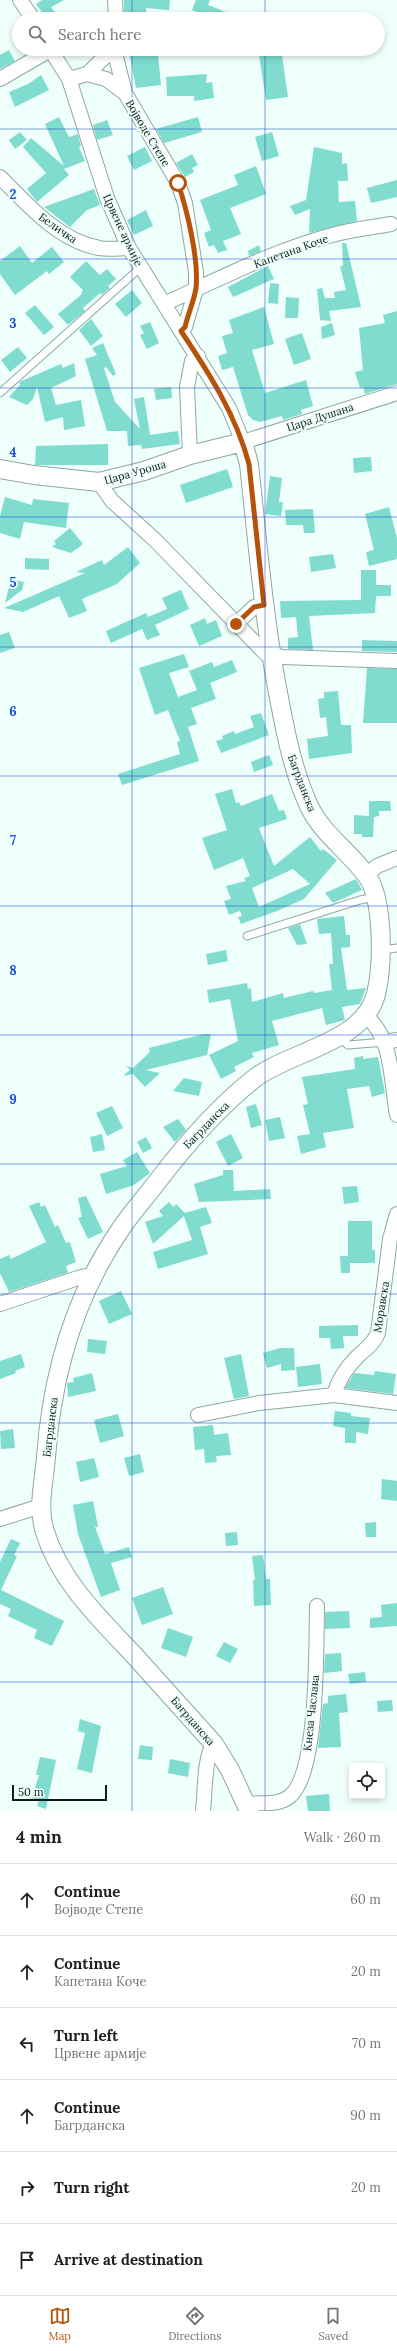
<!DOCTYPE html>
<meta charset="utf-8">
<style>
:root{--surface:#fff;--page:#f6f6f6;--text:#202124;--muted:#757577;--line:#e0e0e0;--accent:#b45309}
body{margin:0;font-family:Lora,serif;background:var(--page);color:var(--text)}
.controls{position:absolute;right:12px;bottom:12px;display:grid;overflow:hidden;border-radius:4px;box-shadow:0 2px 6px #0003}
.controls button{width:36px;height:36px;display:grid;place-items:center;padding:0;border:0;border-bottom:1px solid var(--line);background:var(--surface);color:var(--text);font:20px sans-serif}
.scale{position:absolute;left:12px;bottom:10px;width:95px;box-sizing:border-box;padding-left:4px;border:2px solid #101b19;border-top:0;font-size:11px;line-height:14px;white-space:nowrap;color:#101b19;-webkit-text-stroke:3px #eefffc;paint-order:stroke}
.stop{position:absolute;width:12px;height:12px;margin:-9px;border:3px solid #b45309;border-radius:50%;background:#fff}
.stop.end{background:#b45309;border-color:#fff;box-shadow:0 1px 4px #0008}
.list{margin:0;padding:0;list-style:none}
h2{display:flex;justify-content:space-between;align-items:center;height:52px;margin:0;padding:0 16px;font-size:17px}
h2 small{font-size:13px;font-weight:400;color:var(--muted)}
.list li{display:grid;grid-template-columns:26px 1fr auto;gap:12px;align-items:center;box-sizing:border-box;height:72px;padding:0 16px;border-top:1px solid var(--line)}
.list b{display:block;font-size:15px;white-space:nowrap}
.list p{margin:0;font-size:13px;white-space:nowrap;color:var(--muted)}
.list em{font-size:13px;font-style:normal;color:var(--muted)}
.icon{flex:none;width:22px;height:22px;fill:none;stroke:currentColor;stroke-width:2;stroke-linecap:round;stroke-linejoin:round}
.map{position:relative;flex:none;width:397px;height:1811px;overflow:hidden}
.search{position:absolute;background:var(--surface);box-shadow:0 2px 6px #0003;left:12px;right:12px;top:12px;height:44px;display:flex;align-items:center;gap:10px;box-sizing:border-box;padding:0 14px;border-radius:22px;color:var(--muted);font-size:15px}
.sheet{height:484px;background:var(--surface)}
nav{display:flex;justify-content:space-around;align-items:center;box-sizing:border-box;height:56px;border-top:1px solid var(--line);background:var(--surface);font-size:11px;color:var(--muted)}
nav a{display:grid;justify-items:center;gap:2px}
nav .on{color:var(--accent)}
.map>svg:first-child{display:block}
.building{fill:#7fdcce;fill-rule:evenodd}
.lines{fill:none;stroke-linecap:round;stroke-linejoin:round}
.service-casing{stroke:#8da8a3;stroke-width:9}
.minor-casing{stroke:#8da8a3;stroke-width:16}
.tertiary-casing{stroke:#8da8a3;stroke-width:20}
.service{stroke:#fff;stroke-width:7}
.minor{stroke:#fff;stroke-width:14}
.tertiary{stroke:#fff;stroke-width:18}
.route{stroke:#b45309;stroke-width:5}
.grid{fill:none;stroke:#1d4ed8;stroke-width:1;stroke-opacity:0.55}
.labels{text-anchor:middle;stroke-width:4;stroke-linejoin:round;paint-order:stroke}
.street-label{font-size:11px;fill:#101b19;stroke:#eefffc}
.grid-label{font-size:13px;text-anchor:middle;font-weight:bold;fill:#1d4ed8;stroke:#eefffc;stroke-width:4;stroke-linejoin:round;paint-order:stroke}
</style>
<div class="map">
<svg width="397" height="1811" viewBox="0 0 397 1811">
<rect width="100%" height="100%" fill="#eefffc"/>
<path class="building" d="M42,0H64L51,7L56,14L47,19L36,4Z
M124,0H170L169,10L146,8V16H124Z
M196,0H210L208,5L244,19H215L192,10Z
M258,49H281L288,97L266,100Z
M9,50L15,61L0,69V55Z
M146,50L147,54L158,55L161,85L136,88L129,51Z
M207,74L206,83L212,82L214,98L194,101V96H167L166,77Z
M41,75L49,90L15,107L9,92L28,84Z
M59,117L69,137L78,134L81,146L79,147L85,161L64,169L69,175L37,202L27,189L46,173L23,147L31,138L64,166L45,124Z
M198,117L202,132L164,143L156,129Z
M107,120L113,135L97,140L93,125Z
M20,132L27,140L15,149L9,140Z
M272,132L279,156L262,161L255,137Z
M145,147L152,161L134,170L127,156Z
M314,147L342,153V164L347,163L348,181H338L339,202L355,201L357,221L309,233L310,209L295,215L290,206L306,200Z
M192,154L198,165L192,168L194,172L185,177L176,163Z
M256,166L266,194L230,208L241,234L223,241L227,250L218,253L214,245L209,247L204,233L211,230L200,200L238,185L234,175Z
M397,180V197L371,203L367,188Z
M94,189L100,205L87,210L70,227L44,207Z
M146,210L153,226L134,235L127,220Z
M342,243H346L361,307L329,311L331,321L320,320L317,289L322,288L325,298H335L334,292L346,290L340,266H343Z
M259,245L261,251L249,256L248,251Z
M20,246L32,263L52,247L64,262L49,274L47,271L15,295L0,274V261Z
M86,261L100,275L107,269L116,279L108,286L110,288L102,295L100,293L83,308L85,311L68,325L58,314L81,295L83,290L70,277Z
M268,266L274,279L233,297L228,287Z
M270,283L279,284L278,304L268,303Z
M132,290L142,303L126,317L115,304Z
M286,297L299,298L298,318H285Z
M35,305L54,327L44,335L25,313Z
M264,307L274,344L252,350L265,393L306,380L313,406L301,410L302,414L283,420L282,416L260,422L253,420L248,415L233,367L222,370L218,356L227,353L222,336L233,333L229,320Z
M397,311V384L365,394L363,387L360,388L355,372L363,370L359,328L385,323L383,315Z
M91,319L103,336L91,346L79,330Z
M150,322L159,343L147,349L140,335L144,333L140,326Z
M332,323L335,335L322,339L321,327Z
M302,333L311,359L294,365L285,339Z
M103,343L116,374L113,376L106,367L104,368L115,402L140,429L134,399L144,397L150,435L178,431L180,444L142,449L141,445L128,446L127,431H107L85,359L97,355L92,348Z
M18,347L27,358L10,372L1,360Z
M74,363L76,376L51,388L56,405L81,400L85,426L64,430L63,417L45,422L37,387L33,399L27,405L9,397L20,385L19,382L61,364L63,368Z
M171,387L172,398L156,400L154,389Z
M108,444V465H35L36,446Z
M371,457L372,471L354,473L353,458Z
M227,469L233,487L186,503L180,485Z
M270,476L282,478L279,502H283L281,516L265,514Z
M5,497L32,505L33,499L69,503L66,528L24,522L20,539L0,533V516Z
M389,507L397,538V559L369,566L366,552L374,550L365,514Z
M313,509L315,533H304L303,525H286L285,510Z
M70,528L83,544L71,553L52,547L56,544L54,541Z
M128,547L140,563L117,584L82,599L87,611L69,618L59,596L23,612L4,608L85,573L76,572L102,560L104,565Z
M333,554L336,568L311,572L309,557Z
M25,558L49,559V570L25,569Z
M361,570H376V585H391V596H376L375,613L309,616L313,650L288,649V638L298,637L296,617L281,618L280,601L361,600Z
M11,579L24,582L22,590L5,603Z
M181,590L189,609L155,625L160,635L147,640L142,629L111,643L106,631L146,613L148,617L167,609L162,598Z
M205,618L207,624L216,620L222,636L199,646L190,625Z
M9,632L15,648L0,653V635Z
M362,640L397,641V652L362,651Z
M184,654L189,667L169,673L178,697L197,690L189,671L212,662L214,667L232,660L237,672L210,683L216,699L191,708L197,724L188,727L199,761L122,785L118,774L180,754L177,742L180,741L168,710L155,715L139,668Z
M367,668L397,669V723H363Z
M338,691L341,725H351L352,753L309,759L307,739L328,736L326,717L320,718L318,699L324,698V692Z
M261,713L269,735L221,753L216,741L223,739L222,736L234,731L235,734L254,727L250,716Z
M269,755L273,765L254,772L251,762Z
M232,789L236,803L239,802L241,806L272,794L279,811L284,810L287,819L259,828L274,866L310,837L321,851L323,849L337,860L304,899L277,911L241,924L238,917L242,916L240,911L229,915L224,901L231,899L226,886L246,881L244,878L250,876L243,858L214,870L202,838L227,830L215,794ZM293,869L310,884L259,907L252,888Z
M369,801H390L391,811H379V816L374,817L373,837H362V834H354V815L369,816Z
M356,879L362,890L333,903L325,893Z
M344,916L346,935H350V947L341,948L347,990L366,988L360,1004L342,1007L345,1020L326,1025L322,1008L272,1021L279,1045L252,1053L254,1057L234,1067L236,1071L221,1079L209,1055L238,1041L230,999L209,1003L207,990L247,983L248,989L251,988L252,1002L283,993L284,998L313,991L314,993L332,990L329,964H333L331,933L319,934L317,919Z
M300,924L307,944L297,945L288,928Z
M226,950L228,961L208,965L206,954Z
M204,1034H211L207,1055L146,1070L160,1073L145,1087L133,1074L123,1076L130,1070L126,1066L133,1068L150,1052L149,1048Z
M363,1056V1059L378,1057L385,1093L372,1097L369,1086L347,1089L354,1128L323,1133L326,1147L301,1154L297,1136L310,1134L303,1105L308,1104L302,1077L355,1069L354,1058Z
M184,1078L202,1082L199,1096L173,1091Z
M256,1104L262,1125L251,1128L246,1107Z
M112,1106L123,1128L107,1136L96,1113Z
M280,1117L285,1138L269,1141L265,1120Z
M178,1119L186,1130L175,1142L163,1127Z
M102,1134L105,1150L93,1152L90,1137Z
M231,1134L243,1158L228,1166L216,1142Z
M146,1137L152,1148L143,1153L137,1142Z
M137,1152L150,1173L134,1185L106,1194L100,1174L127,1166L123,1160Z
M223,1170H233L234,1191L270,1189L271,1199L199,1202L194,1184L223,1175Z
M357,1186L359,1202L344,1204L342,1187Z
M86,1196L103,1232L88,1239L78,1218L82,1217L78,1198Z
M39,1202L41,1207L45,1205L55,1227L58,1225L66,1243L70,1242L76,1262L66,1266L68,1272L67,1273L9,1292L0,1273V1259L9,1255L11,1259L46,1242L29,1206Z
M169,1202L174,1207L176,1204L185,1213L206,1207L212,1223L200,1227L208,1254L158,1269L153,1252L192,1240L184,1216L153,1244L145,1222L163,1216L159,1211Z
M348,1221H372V1250H375V1263H350V1273H341L340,1256H348Z
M121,1291L132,1314L109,1324L99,1301Z
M358,1325V1336H343L344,1348L331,1349L330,1338H319V1326Z
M88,1339L107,1341L105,1354L87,1352Z
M280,1348H294L295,1370L281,1371V1364L267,1368L263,1353Z
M21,1354L25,1367L15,1371L16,1373L0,1379V1361Z
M241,1354L249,1396L234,1399L224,1358Z
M320,1364L322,1384L298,1387L296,1367Z
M375,1371L396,1374L393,1394L345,1388L354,1373L374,1375Z
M92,1373L96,1391L68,1397L67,1383L74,1382L73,1378Z
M335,1411L351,1413V1416L370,1418L368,1434L356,1432V1443H345V1428L333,1426Z
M118,1414L124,1436L100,1443L94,1420Z
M213,1425L214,1435L228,1433L231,1455L216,1456L217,1462L205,1463L204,1449L195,1450L193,1427Z
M13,1429L15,1448L1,1449L0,1431Z
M140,1454L144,1472L129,1476L124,1458Z
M94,1458L99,1477L80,1482L76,1462Z
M382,1479L397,1481V1501L381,1499Z
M93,1501L98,1527H95L105,1554L129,1547L132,1557L111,1563L120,1590L101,1597L78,1534L73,1505Z
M376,1522V1537H366L365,1523Z
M237,1532L238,1545L226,1546L225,1533Z
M11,1539L20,1543L14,1555L17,1556L1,1590L64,1621L52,1646L34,1638L37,1630L8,1616L11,1609L0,1604V1562Z
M263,1555L266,1579H270L271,1605L254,1606L253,1580H255L252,1556Z
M163,1587L173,1614L142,1625L132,1598Z
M397,1603V1626L370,1628V1618L382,1617L381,1605Z
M349,1611L350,1628L325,1629V1612Z
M168,1628L193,1637L186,1657L161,1648Z
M224,1642L238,1649L230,1663L216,1656Z
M341,1653L342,1671L324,1673L325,1654Z
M365,1672L366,1682L350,1684L348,1674Z
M346,1694L348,1712L339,1713L341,1747L318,1748L323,1704L328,1703V1696Z
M392,1700L393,1711L378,1712L377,1701Z
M80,1719L101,1726L92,1773L77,1769L85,1733L78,1731Z
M140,1745L153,1747L152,1760L138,1759Z
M40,1757L56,1760L46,1809L37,1806L39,1800L32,1798L39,1775H36Z
M170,1759L190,1763L188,1777L168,1773Z
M329,1794L330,1811H308L306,1796Z"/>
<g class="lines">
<defs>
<path id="service" d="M0,393L140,268
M247,936L360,900L375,897
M382,950L397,948
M340,1038L348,1045L385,1042"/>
<path id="minor" d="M20,0L33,19
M115,0L116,19
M50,49L69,79L107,198L129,248L229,408L243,442L397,393
M114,49L125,93
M87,74L113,49
M0,79L50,50
M69,79L87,74L106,79L125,93L178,183L185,203L196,272V289L185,327L181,331
M0,177C28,205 59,241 99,248C108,250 120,248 129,248
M164,304C221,278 279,248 340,233C357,229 374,227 391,224
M190,455L187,387L192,361L198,356
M99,482L112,501L155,540L265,653L283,657L397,661
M236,624L254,607L264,605
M367,875L377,866L397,858
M366,1016C393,1038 391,1082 397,1115
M385,1042L397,1040
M0,1304L78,1278L86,1276L91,1278
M334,1395C338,1380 346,1368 357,1357C365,1349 374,1344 378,1333L390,1239L397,1214
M198,1415L259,1403L334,1395L397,1403
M0,1519L41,1506
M248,1804C262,1802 277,1806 289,1797C319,1775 316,1644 317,1606
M203,1811C205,1795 204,1755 214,1744"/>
<path id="tertiary" d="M0,469L34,475L99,482L144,471L190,455L243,442L249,464C257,537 263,610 276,682C284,724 291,767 309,806C322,834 349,851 367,876C384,900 383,966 376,994C364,1043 290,1051 255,1078C218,1107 186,1144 157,1182C145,1198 131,1213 120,1230C73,1299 52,1375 46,1457C44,1482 37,1508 45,1532C60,1581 99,1618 133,1654C160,1684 187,1714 214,1744L230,1770L249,1811"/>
</defs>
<use href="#service" class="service-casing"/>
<use href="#minor" class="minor-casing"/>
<use href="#tertiary" class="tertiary-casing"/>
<use href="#service" class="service"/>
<use href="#minor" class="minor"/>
<use href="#tertiary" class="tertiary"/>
</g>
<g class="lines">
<path class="route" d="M178,183C187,210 199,259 196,288C194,301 188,314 185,327L181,331C209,373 236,415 249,464L264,605L254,607L236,624"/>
</g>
<path class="grid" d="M132,0V19M265,0V19M132,49V1811M265,49V1811M0,129H397M0,259H397M0,388H397M0,517H397M0,647H397M0,776H397M0,906H397M0,1035H397M0,1164H397M0,1294H397M0,1423H397M0,1552H397M0,1682H397"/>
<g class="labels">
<g class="street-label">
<text transform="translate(148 133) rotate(59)" y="4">Војводе Степе</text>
<text transform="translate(58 228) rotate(35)" y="4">Беличка</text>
<text transform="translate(123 230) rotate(65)" y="4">Црвене армије</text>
<text transform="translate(291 251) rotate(-20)" y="4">Капетана Коче</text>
<text transform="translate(320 417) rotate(-18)" y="4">Цара Душана</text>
<text transform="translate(135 472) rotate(-16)" y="4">Цара Уроша</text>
<text transform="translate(302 783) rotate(69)" y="4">Багрданска</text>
<text transform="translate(206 1125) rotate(-46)" y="4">Багрданска</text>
<text transform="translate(381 1307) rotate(-81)" y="4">Моравска</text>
<text transform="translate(50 1427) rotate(-83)" y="4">Багрданска</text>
<text transform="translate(311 1713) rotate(-84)" y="4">Кнеза Часлава</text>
<text transform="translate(193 1721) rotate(49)" y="4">Багрданска</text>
</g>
</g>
<g class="grid-label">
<text x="13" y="199">2</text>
<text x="13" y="328">3</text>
<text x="13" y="457">4</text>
<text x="13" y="587">5</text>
<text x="13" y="716">6</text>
<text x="13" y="845">7</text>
<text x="13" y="975">8</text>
<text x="13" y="1104">9</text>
</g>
</svg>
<div class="controls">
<button><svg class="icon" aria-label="locate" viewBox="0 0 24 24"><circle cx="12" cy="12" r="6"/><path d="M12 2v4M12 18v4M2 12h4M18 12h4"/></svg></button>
</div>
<div class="scale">50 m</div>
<div class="stop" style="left:178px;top:183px"></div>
<div class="stop end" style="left:236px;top:624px"></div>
<div class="search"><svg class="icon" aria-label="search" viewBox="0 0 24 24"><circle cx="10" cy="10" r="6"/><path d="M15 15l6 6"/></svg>Search here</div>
</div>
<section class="sheet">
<h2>4 min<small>Walk · 260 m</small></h2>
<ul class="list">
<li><svg class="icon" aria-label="ahead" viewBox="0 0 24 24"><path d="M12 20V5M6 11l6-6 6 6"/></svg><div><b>Continue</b><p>Војводе Степе</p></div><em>60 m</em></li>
<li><svg class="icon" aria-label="ahead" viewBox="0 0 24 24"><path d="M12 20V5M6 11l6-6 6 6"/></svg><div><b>Continue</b><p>Капетана Коче</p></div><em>20 m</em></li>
<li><svg class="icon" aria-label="left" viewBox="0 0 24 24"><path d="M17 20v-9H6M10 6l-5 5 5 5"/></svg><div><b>Turn left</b><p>Црвене армије</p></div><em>70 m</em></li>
<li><svg class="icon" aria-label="ahead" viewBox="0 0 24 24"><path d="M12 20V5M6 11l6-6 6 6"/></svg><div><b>Continue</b><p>Багрданска</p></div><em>90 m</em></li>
<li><svg class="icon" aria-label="right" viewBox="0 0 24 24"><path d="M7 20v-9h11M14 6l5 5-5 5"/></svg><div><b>Turn right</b></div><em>20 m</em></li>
<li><svg class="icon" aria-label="arrive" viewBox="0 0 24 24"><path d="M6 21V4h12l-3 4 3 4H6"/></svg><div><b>Arrive at destination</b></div></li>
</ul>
</section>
<nav>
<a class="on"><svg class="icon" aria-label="map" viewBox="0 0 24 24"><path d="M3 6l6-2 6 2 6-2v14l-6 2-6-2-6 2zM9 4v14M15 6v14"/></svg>Map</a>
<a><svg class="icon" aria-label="directions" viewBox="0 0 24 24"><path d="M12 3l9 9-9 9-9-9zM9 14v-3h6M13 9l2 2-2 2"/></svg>Directions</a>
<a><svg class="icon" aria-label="saved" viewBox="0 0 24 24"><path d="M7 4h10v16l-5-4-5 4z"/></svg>Saved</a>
</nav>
